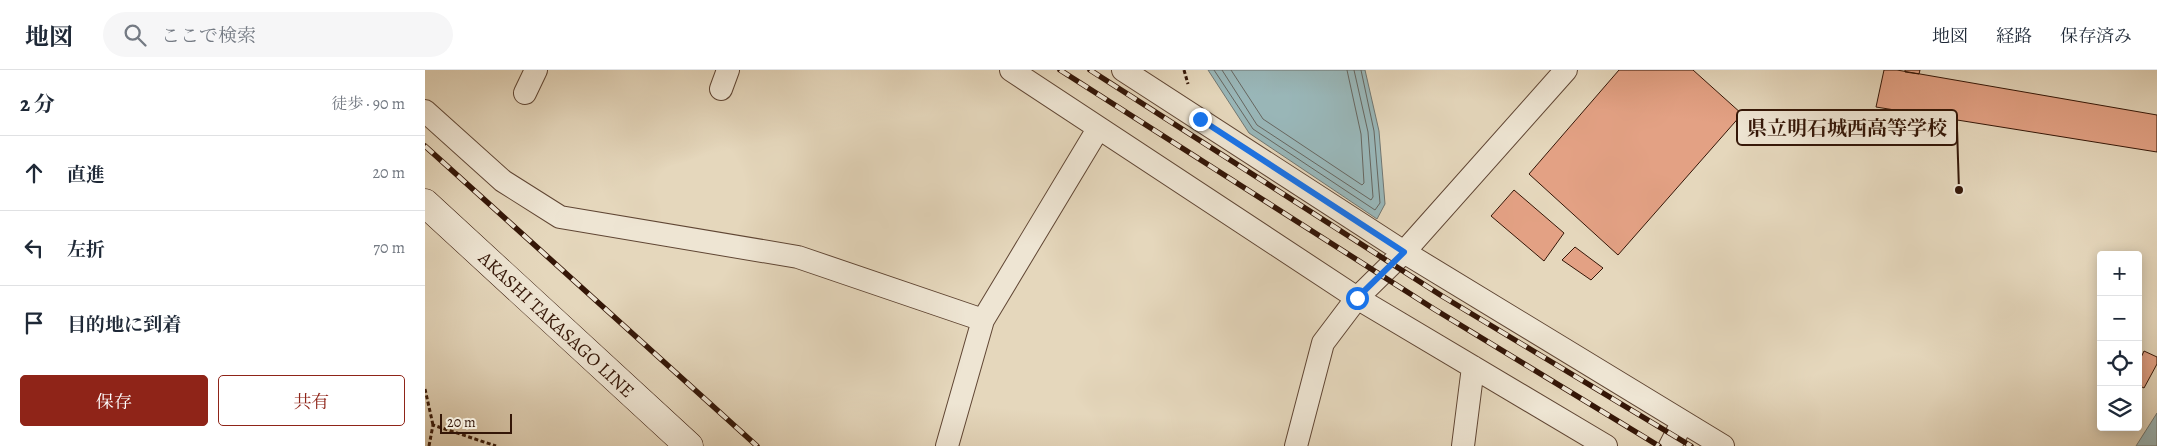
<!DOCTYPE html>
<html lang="ja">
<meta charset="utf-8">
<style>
:root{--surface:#fff;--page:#f6f6f7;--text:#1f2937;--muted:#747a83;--line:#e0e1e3;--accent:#8f2418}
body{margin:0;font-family:Alegreya,"Noto Serif JP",serif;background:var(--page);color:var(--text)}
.controls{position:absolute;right:15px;bottom:15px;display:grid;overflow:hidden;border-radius:5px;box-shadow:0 2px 12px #0003}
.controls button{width:45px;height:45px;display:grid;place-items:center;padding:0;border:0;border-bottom:1px solid var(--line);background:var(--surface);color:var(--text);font:25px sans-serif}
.scale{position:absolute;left:15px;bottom:12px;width:72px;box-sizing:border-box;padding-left:5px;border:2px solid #341607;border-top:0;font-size:14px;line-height:18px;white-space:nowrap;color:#341607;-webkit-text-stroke:4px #eee5d3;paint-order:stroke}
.stop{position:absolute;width:15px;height:15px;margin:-11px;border:4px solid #1a73e8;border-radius:50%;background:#fff}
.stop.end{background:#1a73e8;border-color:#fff;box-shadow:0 1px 5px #0008}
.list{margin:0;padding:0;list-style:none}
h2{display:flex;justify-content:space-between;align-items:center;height:65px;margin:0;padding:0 20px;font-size:21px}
h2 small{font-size:16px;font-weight:400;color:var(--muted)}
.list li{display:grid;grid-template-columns:32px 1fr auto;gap:15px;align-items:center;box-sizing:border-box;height:75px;padding:0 20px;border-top:1px solid var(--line)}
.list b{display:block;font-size:19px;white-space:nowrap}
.list em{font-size:16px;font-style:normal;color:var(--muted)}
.actions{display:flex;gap:10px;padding:15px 20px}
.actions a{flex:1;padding:11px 0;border:1px solid var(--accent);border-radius:5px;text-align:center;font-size:18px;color:var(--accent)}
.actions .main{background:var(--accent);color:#fff}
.icon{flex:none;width:28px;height:28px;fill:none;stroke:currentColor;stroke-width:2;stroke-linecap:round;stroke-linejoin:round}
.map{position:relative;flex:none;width:1732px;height:376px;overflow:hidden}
header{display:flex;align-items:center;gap:30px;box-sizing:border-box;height:70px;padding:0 25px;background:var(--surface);border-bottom:1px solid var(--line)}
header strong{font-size:24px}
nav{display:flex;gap:28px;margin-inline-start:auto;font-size:18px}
.search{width:350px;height:45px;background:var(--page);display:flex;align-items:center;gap:12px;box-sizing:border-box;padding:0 18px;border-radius:28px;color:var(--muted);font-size:19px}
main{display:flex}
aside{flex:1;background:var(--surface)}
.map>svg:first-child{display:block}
.water{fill:#99b7b9;stroke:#717772}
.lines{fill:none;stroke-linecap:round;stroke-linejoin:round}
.shore{stroke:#666660;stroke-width:1}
.building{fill:#e3a184;stroke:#341607}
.minor-casing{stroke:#604634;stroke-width:24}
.secondary-casing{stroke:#341607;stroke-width:29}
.path{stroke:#341607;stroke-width:3;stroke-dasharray:4 2.5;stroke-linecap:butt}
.minor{stroke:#eee5d3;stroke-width:22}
.secondary{stroke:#eee5d3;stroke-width:28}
.rail-casing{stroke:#341607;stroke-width:5.5}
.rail{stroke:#eee5d3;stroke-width:4;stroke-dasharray:11;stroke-linecap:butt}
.route{stroke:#1a73e8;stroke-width:6}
.labels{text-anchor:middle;stroke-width:4.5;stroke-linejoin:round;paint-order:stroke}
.street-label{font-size:19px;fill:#341607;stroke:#eee5d3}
.leader{fill:none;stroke:#341607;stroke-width:2}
.callout-dot{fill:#341607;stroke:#eee5d3;stroke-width:2}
.callout{fill:#eee5d3;stroke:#341607;stroke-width:2}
.callout-label{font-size:20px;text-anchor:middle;font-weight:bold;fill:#341607}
</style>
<header>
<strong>地図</strong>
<div class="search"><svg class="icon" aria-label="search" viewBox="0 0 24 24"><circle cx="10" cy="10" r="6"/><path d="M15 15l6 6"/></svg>ここで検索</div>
<nav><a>地図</a><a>経路</a><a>保存済み</a></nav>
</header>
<main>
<aside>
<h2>2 分<small>徒歩 · 90 m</small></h2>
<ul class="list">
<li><svg class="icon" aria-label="ahead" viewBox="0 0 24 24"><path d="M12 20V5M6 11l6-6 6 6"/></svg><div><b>直進</b></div><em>20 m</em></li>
<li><svg class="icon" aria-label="left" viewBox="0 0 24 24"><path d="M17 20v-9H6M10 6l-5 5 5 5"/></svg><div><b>左折</b></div><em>70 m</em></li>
<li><svg class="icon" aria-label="arrive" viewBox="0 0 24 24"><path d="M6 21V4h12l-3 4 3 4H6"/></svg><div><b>目的地に到着</b></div></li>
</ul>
<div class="actions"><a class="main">保存</a><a>共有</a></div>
</aside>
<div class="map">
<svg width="1732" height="376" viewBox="0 0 1732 376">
<rect width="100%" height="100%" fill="#e5d7bc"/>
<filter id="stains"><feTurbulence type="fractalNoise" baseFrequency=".004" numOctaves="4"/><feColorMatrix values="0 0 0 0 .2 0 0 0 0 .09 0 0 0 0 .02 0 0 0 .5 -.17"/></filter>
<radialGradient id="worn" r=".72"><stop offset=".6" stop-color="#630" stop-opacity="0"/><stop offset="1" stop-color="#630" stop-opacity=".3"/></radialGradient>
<path class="water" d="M783,0H940L954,61L960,134L952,149L824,63Z
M1732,343V376H1711Z"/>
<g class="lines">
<path class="shore" d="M789,0L828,59L950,140L955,133L949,61L936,0
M797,0L832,55L946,130L948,127L943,62L929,0
M806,0L838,49L937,115L939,113L936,64L922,0"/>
</g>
<path class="building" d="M1194,0H1268L1317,44L1193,185L1104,104Z
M1459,0H1472L1732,45V82L1451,37Z
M1480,0H1495L1494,4L1480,2Z
M1089,120L1139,163L1119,191L1066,146Z
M1150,177L1178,198L1166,210L1137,190Z
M1719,281L1732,287V294L1719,318L1713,315V294Z"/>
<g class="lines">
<defs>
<path id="minor" d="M586,0L932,228L1181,376
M698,0L979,182L1298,376
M296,19L303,0
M100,23L111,0
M0,41L78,111L135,147L373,187L558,250
M522,376L558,250L673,59
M871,376L898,273L932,228L979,182L1141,0
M1038,376L1048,297
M1245,376L1257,353"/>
<path id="secondary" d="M0,133L264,376"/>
</defs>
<use href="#minor" class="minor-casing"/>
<use href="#secondary" class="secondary-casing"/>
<path class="path" d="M759,0L763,14
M0,319L8,355
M4,376L8,355L71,376"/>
<use href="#minor" class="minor"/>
<use href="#secondary" class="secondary"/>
<defs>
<path id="rail" d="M635,0L1009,239L1234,376
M665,0L1017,226L1266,376
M0,76L332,376"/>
</defs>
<use href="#rail" class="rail-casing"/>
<use href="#rail" class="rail"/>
</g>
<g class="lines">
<path class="route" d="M775,49L979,182L932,228"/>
</g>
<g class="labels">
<g class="street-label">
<text transform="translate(132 254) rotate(43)" y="7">AKASHI TAKASAGO LINE</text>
</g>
</g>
<path class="leader" d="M1534 120L1532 58"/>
<circle class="callout-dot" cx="1534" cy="120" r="5"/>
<rect class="callout" x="1312" y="40" width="220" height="35" rx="5"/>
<g class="callout-label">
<text x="1422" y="65">県立明石城西高等学校</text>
</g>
<rect width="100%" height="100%" filter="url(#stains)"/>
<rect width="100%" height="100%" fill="url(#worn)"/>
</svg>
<div class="controls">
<button>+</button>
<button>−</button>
<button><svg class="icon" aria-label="locate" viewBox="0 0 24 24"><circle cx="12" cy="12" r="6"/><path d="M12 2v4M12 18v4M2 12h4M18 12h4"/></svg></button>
<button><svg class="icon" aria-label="layers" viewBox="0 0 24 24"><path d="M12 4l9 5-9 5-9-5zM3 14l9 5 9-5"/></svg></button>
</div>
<div class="scale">20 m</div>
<div class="stop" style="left:932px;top:228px"></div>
<div class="stop end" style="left:775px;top:49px"></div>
</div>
</main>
